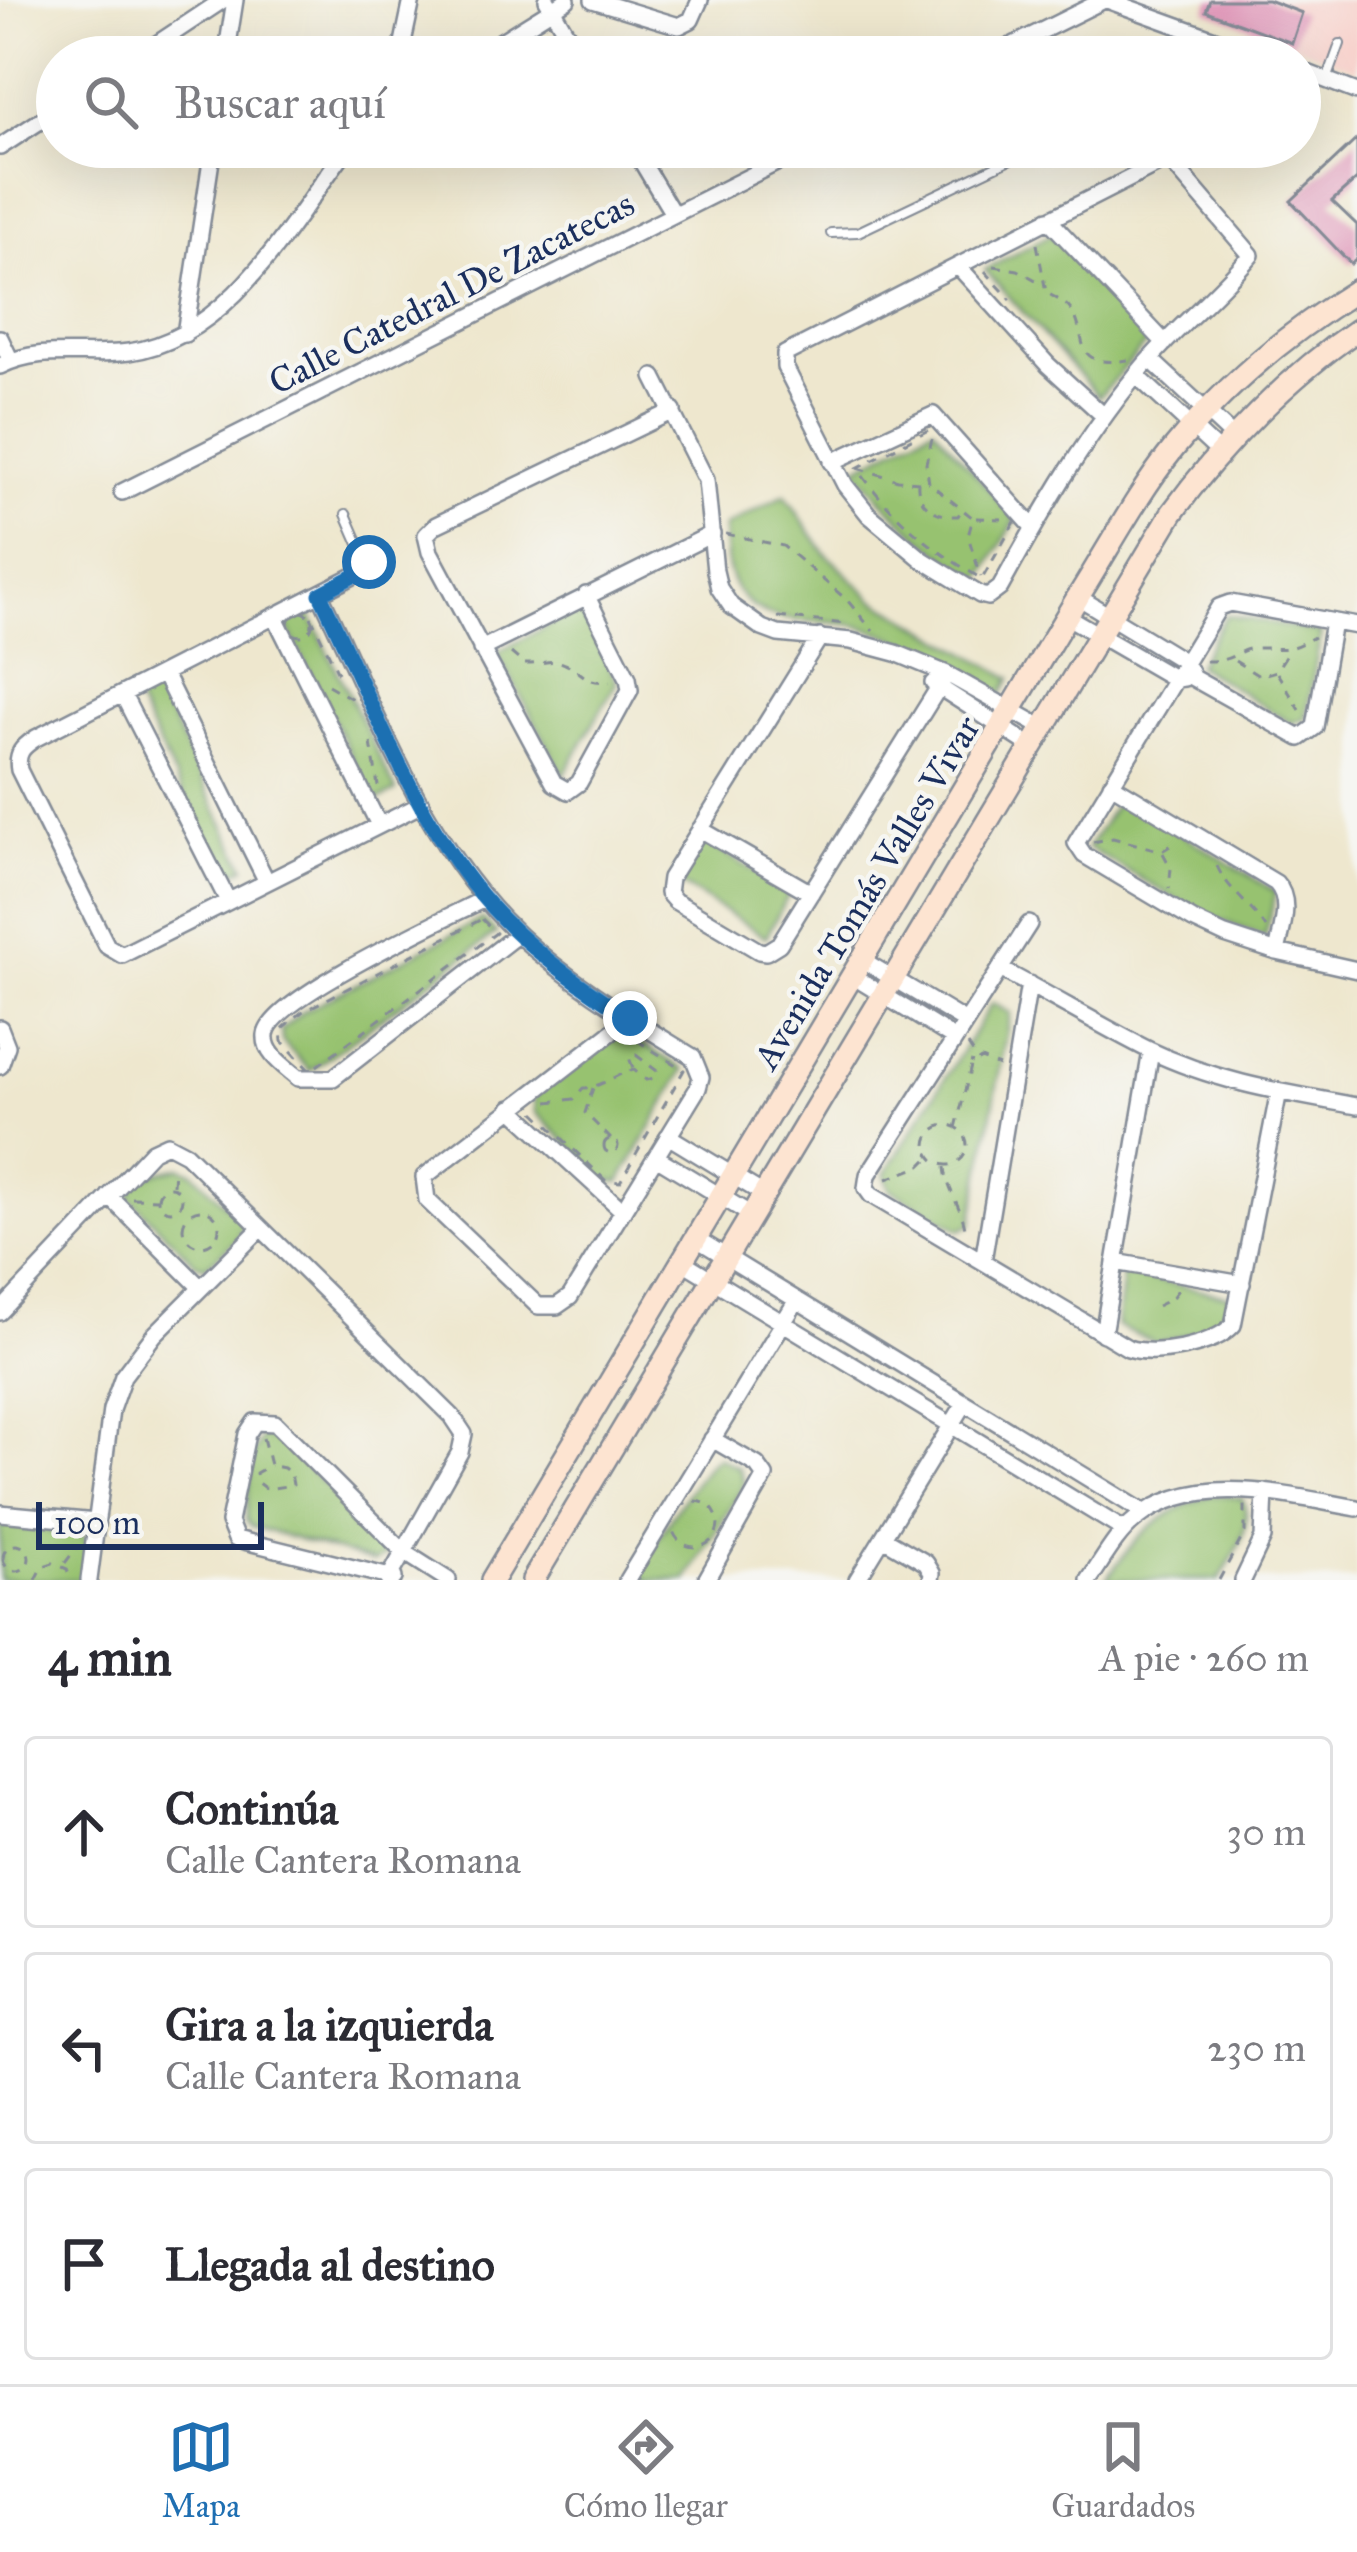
<!DOCTYPE html>
<html lang="es">
<meta charset="utf-8">
<style>
:root{--surface:#fff;--page:#f7f7f7;--text:#2b2b33;--muted:#7c7c81;--line:#e1e1e2;--accent:#1f6fb2}
body{margin:0;font-family:"IM FELL Great Primer",serif;background:var(--page);color:var(--text)}
.scale{position:absolute;left:36px;bottom:30px;width:228px;box-sizing:border-box;padding-left:12px;border:6px solid #1b2f5e;border-top:0;font-size:33px;line-height:42px;white-space:nowrap;color:#1b2f5e;-webkit-text-stroke:9px #f6f6f2;paint-order:stroke}
.stop{position:absolute;width:36px;height:36px;margin:-27px;border:9px solid #1f6fb2;border-radius:50%;background:#fff}
.stop.end{background:#1f6fb2;border-color:#fff;box-shadow:0 3px 12px #0008}
.list{margin:0;padding:0;list-style:none}
h2{display:flex;justify-content:space-between;align-items:center;height:156px;margin:0;padding:0 48px;font-size:51px}
h2 small{font-size:39px;font-weight:400;color:var(--muted)}
.list li{display:grid;grid-template-columns:78px 1fr auto;gap:36px;align-items:center;box-sizing:border-box;height:192px;margin:0 24px 24px;padding:0 24px;border:3px solid var(--line);border-radius:12px}
.list b{display:block;font-size:45px;white-space:nowrap}
.list p{margin:0;font-size:39px;white-space:nowrap;color:var(--muted)}
.list em{font-size:39px;font-style:normal;color:var(--muted)}
.icon{flex:none;width:66px;height:66px;fill:none;stroke:currentColor;stroke-width:2;stroke-linecap:round;stroke-linejoin:round}
.map{position:relative;flex:none;width:1357px;height:1580px;overflow:hidden}
.search{position:absolute;background:var(--surface);box-shadow:0 12px 48px #0002;left:36px;right:36px;top:36px;height:132px;display:flex;align-items:center;gap:30px;box-sizing:border-box;padding:0 42px;border-radius:66px;color:var(--muted);font-size:45px}
.sheet{height:804px;background:var(--surface)}
nav{display:flex;justify-content:space-around;align-items:center;box-sizing:border-box;height:168px;border-top:3px solid var(--line);background:var(--surface);font-size:33px;color:var(--muted)}
nav a{display:grid;justify-items:center;gap:6px}
nav .on{color:var(--accent)}
.map>svg:first-child{display:block}
.built{fill:#f7d0ca}
.green{fill:#97c270;stroke:#597867;stroke-width:3}
.building{fill:#df94b7}
.lines{fill:none;stroke-linecap:round;stroke-linejoin:round}
.lane-casing{stroke:#848b96;stroke-width:12}
.street-casing{stroke:#848b96;stroke-width:20}
.secondary-casing{stroke:#848b96;stroke-width:26}
.path{stroke:#848b96;stroke-width:3;stroke-dasharray:9 9;stroke-linecap:butt}
.lane{stroke:#fff;stroke-width:8}
.street{stroke:#fff;stroke-width:15}
.secondary{stroke:#fde4d1;stroke-width:21}
.route{stroke:#1f6fb2;stroke-width:15}
.labels{text-anchor:middle;stroke-width:9;stroke-linejoin:round;paint-order:stroke}
.street-label{font-size:36px;fill:#1b2f5e;stroke:#f6f6f2}
</style>
<div class="map">
<svg width="1357" height="1580" viewBox="0 0 1357 1580">
<rect width="100%" height="100%" fill="#f6f6f2"/>
<filter id="ink" filterUnits="userSpaceOnUse"><feTurbulence type="fractalNoise" baseFrequency=".00833" numOctaves="2"/><feDisplacementMap in="SourceGraphic" scale="24" xChannelSelector="R" yChannelSelector="G"/><feConvolveMatrix kernelMatrix="1 2 1 2 8 2 1 2 1" color-interpolation-filters="sRGB"/></filter>
<filter id="wash" filterUnits="userSpaceOnUse"><feTurbulence type="fractalNoise" baseFrequency=".004" numOctaves="4" result="noise"/><feDisplacementMap in="SourceGraphic" scale="48" xChannelSelector="R" yChannelSelector="G"/><feGaussianBlur stdDeviation="2.7" result="paint"/><feColorMatrix in="noise" values="0 0 0 0 0 0 0 0 0 0 0 0 0 0 0 0 0 1.4 0 .05"/><feComposite in="paint" operator="in"/></filter>
<g filter="url(#wash)">
<rect width="100%" height="100%" fill="#eee7ce"/>
<path class="built" d="M1210,0H1357V70L1206,11Z"/>
<path class="green" d="M1052,234L1148,341L1099,397L985,270Z
M934,427L1016,520L981,579C930,549 891,516 856,468Z
M785,495L825,553L873,599L1011,678L1000,696C956,671 909,638 858,626C821,617 771,629 743,598C725,579 725,552 724,527Z
M306,607L396,791L374,802L283,618Z
M580,608L617,682L564,775L497,653Z
M1226,615L1321,633L1306,718L1291,723L1197,665Z
M153,683L245,867L224,877L133,693Z
M1120,796L1276,892L1265,937L1198,912L1088,848Z
M700,839L790,892L766,937L675,881Z
M482,919L496,933L310,1071L282,1041L281,1030L302,1012Z
M992,1003L1010,1013L972,1224L960,1230L890,1189L885,1174Z
M622,1031L684,1070L620,1182L605,1180L535,1112L534,1096Z
M179,1167L193,1172L243,1222L238,1239L205,1267L196,1264L130,1198C135,1170 159,1175 179,1167Z
M1123,1274L1231,1296L1222,1325L1156,1343L1117,1326Z
M263,1436L283,1445L379,1537L386,1548L385,1555L374,1562L251,1526L246,1520L251,1457Z
M718,1457L739,1468L744,1482L742,1488L687,1580H647C646,1577 643,1574 643,1571C644,1555 704,1463 718,1457Z
M1210,1495L1242,1498C1255,1528 1234,1555 1219,1580H1106C1134,1537 1161,1512 1210,1495Z
M0,1524L85,1536L88,1544L86,1580H0Z"/>
<g id="blocks">
<path class="building" d="M1210,0H1268L1302,13L1292,43L1206,11Z
M1357,139V179L1332,201L1357,225V259L1351,264L1291,201Z"/>
</g>
</g>
<g filter="url(#ink)">
<use href="#blocks" fill-opacity="0" stroke="#848b96" stroke-width="3"/>
<g class="lines">
<defs>
<path id="lane" d="M1327,80L1340,44
M831,233L858,232L1036,147
M346,514L369,567"/>
<path id="street" d="M547,0L580,57
M593,0L679,26L691,20L700,0
M1107,0L1264,57
M137,57L223,0
M226,57L235,0
M400,57L412,0
M476,57L567,0
M989,57L1104,0
M1300,70L1357,92
M0,147L57,110
M633,147L673,214
M1166,160L1174,165L1251,255C1220,293 1180,324 1147,362C1088,431 1044,508 1000,588L988,597L980,595L923,560L869,515L845,485L785,367V354Z
M1048,219L1165,343
M958,266L1048,365L1104,416
M185,334L213,147
M0,338L11,361
M1150,359L1235,438
M0,366C42,345 84,358 129,352C230,338 291,222 348,147
M1136,375L1220,453
M654,377L706,480L715,571L719,588L731,606L762,628L778,634L851,641L896,653L947,674L1045,729
M832,462L933,415L1033,527
M122,492L808,147
M367,569L36,738C22,747 16,753 19,770L107,946L122,955L422,804
M320,594C375,708 425,848 519,935C571,984 633,1020 693,1057L701,1077L698,1088L570,1297L557,1306H538L427,1200L424,1177L630,1018
M586,595L628,678L630,690L579,783L568,791L554,783L430,552L426,535L436,525L673,411
M1078,597L1185,662L1193,678L1300,738L1315,727L1333,622
M1066,616L1175,679L1184,678
M275,617L379,825
M1357,626L1230,603L1219,607L1076,843L1084,855L1193,920L1225,935L1277,952L1357,970
M820,637L670,878L668,893L675,901L759,951L766,952L779,944L947,674
M481,649L712,534
M164,674L267,882
M933,683L1034,748
M123,695L228,901
M1111,784L1276,883C1293,901 1281,930 1277,952
M700,829L811,893
M484,899C447,918 270,999 266,1035C264,1054 286,1067 298,1078H333L518,934
M1029,924L868,1175L866,1188L871,1195L1128,1348C1154,1357 1214,1346 1233,1325L1279,1091
M864,961L966,1022
M1000,969C1050,995 1099,1025 1149,1050C1215,1082 1286,1093 1357,1106
M854,977L955,1039
M0,1028L7,1046L0,1066
M511,1108L623,1211
M668,1136L765,1195
M656,1157L753,1216
M109,1196L201,1288
M697,1239L1145,1513
M983,1261L1029,984
M683,1262L1124,1530
M1115,1262L1242,1284
M0,1312L152,1151L167,1144L186,1154L452,1416L464,1434L460,1452L388,1580
M1103,1334L1151,1051
M0,1513L96,1522
M883,1538L926,1563L932,1573L931,1580
M394,1578L236,1539L229,1522L247,1434L255,1422L275,1423L404,1552L448,1580
M89,1580L111,1410L123,1376L154,1335L261,1228
M627,1580L797,1300
M706,1580L765,1476L757,1465L712,1439
M857,1580L965,1403
M1089,1580C1103,1560 1116,1535 1135,1520C1196,1470 1289,1496 1357,1508
M1243,1580L1263,1538L1265,1492"/>
<path id="secondary" d="M492,1580L1078,597C1109,548 1137,494 1174,448C1225,386 1289,332 1357,290
M533,1580L1172,513C1220,447 1289,376 1357,330"/>
</defs>
<use href="#lane" class="lane-casing"/>
<use href="#street" class="street-casing"/>
<use href="#secondary" class="secondary-casing"/>
<path class="path" d="M1037,244L1046,292C1053,297 1065,302 1070,309C1091,335 1067,369 1128,360
M994,266L1018,270L1041,283
M985,271L1011,300
M934,427L1016,520L982,579C930,549 891,516 857,468Z
M932,439L926,463L929,483L973,518L968,536L981,577
M858,468L898,480L929,483
M918,482C916,506 937,517 958,516L961,511
M976,518L1002,519
M726,534L783,546L847,600L873,631
M288 624a12 12 0 1 1 24 0a12 12 0 1 1-24 0Z
M311,617L338,673
M778,617L846,624
M511,653L524,664C538,665 553,658 565,664C585,672 580,682 610,682
M1206,661C1234,662 1236,650 1254,648C1286,647 1283,654 1314,637
M1235,661L1259,676L1276,671L1288,652
M1277,673L1300,710
M328,685L354,700
M371,743L378,786
M1093,842L1113,838L1162,851L1175,843
M1163,853L1171,868L1169,889
M1217,866C1227,889 1252,906 1266,928
M482,919L496,933L310,1071L282,1041L281,1030L302,1012Z
M622,1031L684,1070L620,1182L605,1180L535,1112L534,1096Z
M968,1045L974,1054L971,1064
M593,1088L585,1113L611,1139
M548,1102L574,1099L583,1088C601,1088 616,1073 634,1070L646,1080L654,1078L657,1071L636,1055L629,1058L634,1070
M927 1145a20 20 0 1 1 40 0a20 20 0 1 1-40 0Z
M956,1128L971,1066L981,1059L999,1066
M604 1146a7 7 0 1 1 14 0a7 7 0 1 1-14 0Z
M945,1167C947,1191 961,1205 965,1228
M887,1179L921,1166L929,1158
M173,1185L174,1169
M158 1199a12 12 0 1 1 24 0a12 12 0 1 1-24 0Z
M132,1198L158,1199
M183 1228a18 18 0 1 1 36 0a18 18 0 1 1-36 0Z
M1157,1306L1171,1299L1180,1287
M263,1438L270,1465L284,1468L291,1474L293,1485L266,1489L258,1483L256,1473L270,1465
M672 1524a23 23 0 1 1 46 0a23 23 0 1 1-46 0Z
M3 1558a13 13 0 1 1 26 0a13 13 0 1 1-26 0Z
M65,1563L77,1547
M36,1580L43,1566L53,1563L67,1569L71,1580
M1219,1580L1245,1532V1505"/>
<use href="#lane" class="lane"/>
<use href="#street" class="street"/>
<use href="#secondary" class="secondary"/>
</g>
</g>
<g class="lines" filter="url(#ink)">
<path class="route" d="M369,562L367,569L320,594C368,692 411,811 481,895C522,944 576,983 630,1018"/>
</g>
<g class="labels">
<g class="street-label">
<text transform="translate(451 292) rotate(-27)" y="13">Calle Catedral De Zacatecas</text>
<text transform="translate(866 892) rotate(-59)" y="13">Avenida Tomás Valles Vivar</text>
</g>
</g>
</svg>
<div class="scale">100 m</div>
<div class="stop" style="left:369px;top:562px"></div>
<div class="stop end" style="left:630px;top:1018px"></div>
<div class="search"><svg class="icon" aria-label="search" viewBox="0 0 24 24"><circle cx="10" cy="10" r="6"/><path d="M15 15l6 6"/></svg>Buscar aquí</div>
</div>
<section class="sheet">
<h2>4 min<small>A pie · 260 m</small></h2>
<ul class="list">
<li><svg class="icon" aria-label="ahead" viewBox="0 0 24 24"><path d="M12 20V5M6 11l6-6 6 6"/></svg><div><b>Continúa</b><p>Calle Cantera Romana</p></div><em>30 m</em></li>
<li><svg class="icon" aria-label="left" viewBox="0 0 24 24"><path d="M17 20v-9H6M10 6l-5 5 5 5"/></svg><div><b>Gira a la izquierda</b><p>Calle Cantera Romana</p></div><em>230 m</em></li>
<li><svg class="icon" aria-label="arrive" viewBox="0 0 24 24"><path d="M6 21V4h12l-3 4 3 4H6"/></svg><div><b>Llegada al destino</b></div></li>
</ul>
</section>
<nav>
<a class="on"><svg class="icon" aria-label="map" viewBox="0 0 24 24"><path d="M3 6l6-2 6 2 6-2v14l-6 2-6-2-6 2zM9 4v14M15 6v14"/></svg>Mapa</a>
<a><svg class="icon" aria-label="directions" viewBox="0 0 24 24"><path d="M12 3l9 9-9 9-9-9zM9 14v-3h6M13 9l2 2-2 2"/></svg>Cómo llegar</a>
<a><svg class="icon" aria-label="saved" viewBox="0 0 24 24"><path d="M7 4h10v16l-5-4-5 4z"/></svg>Guardados</a>
</nav>
